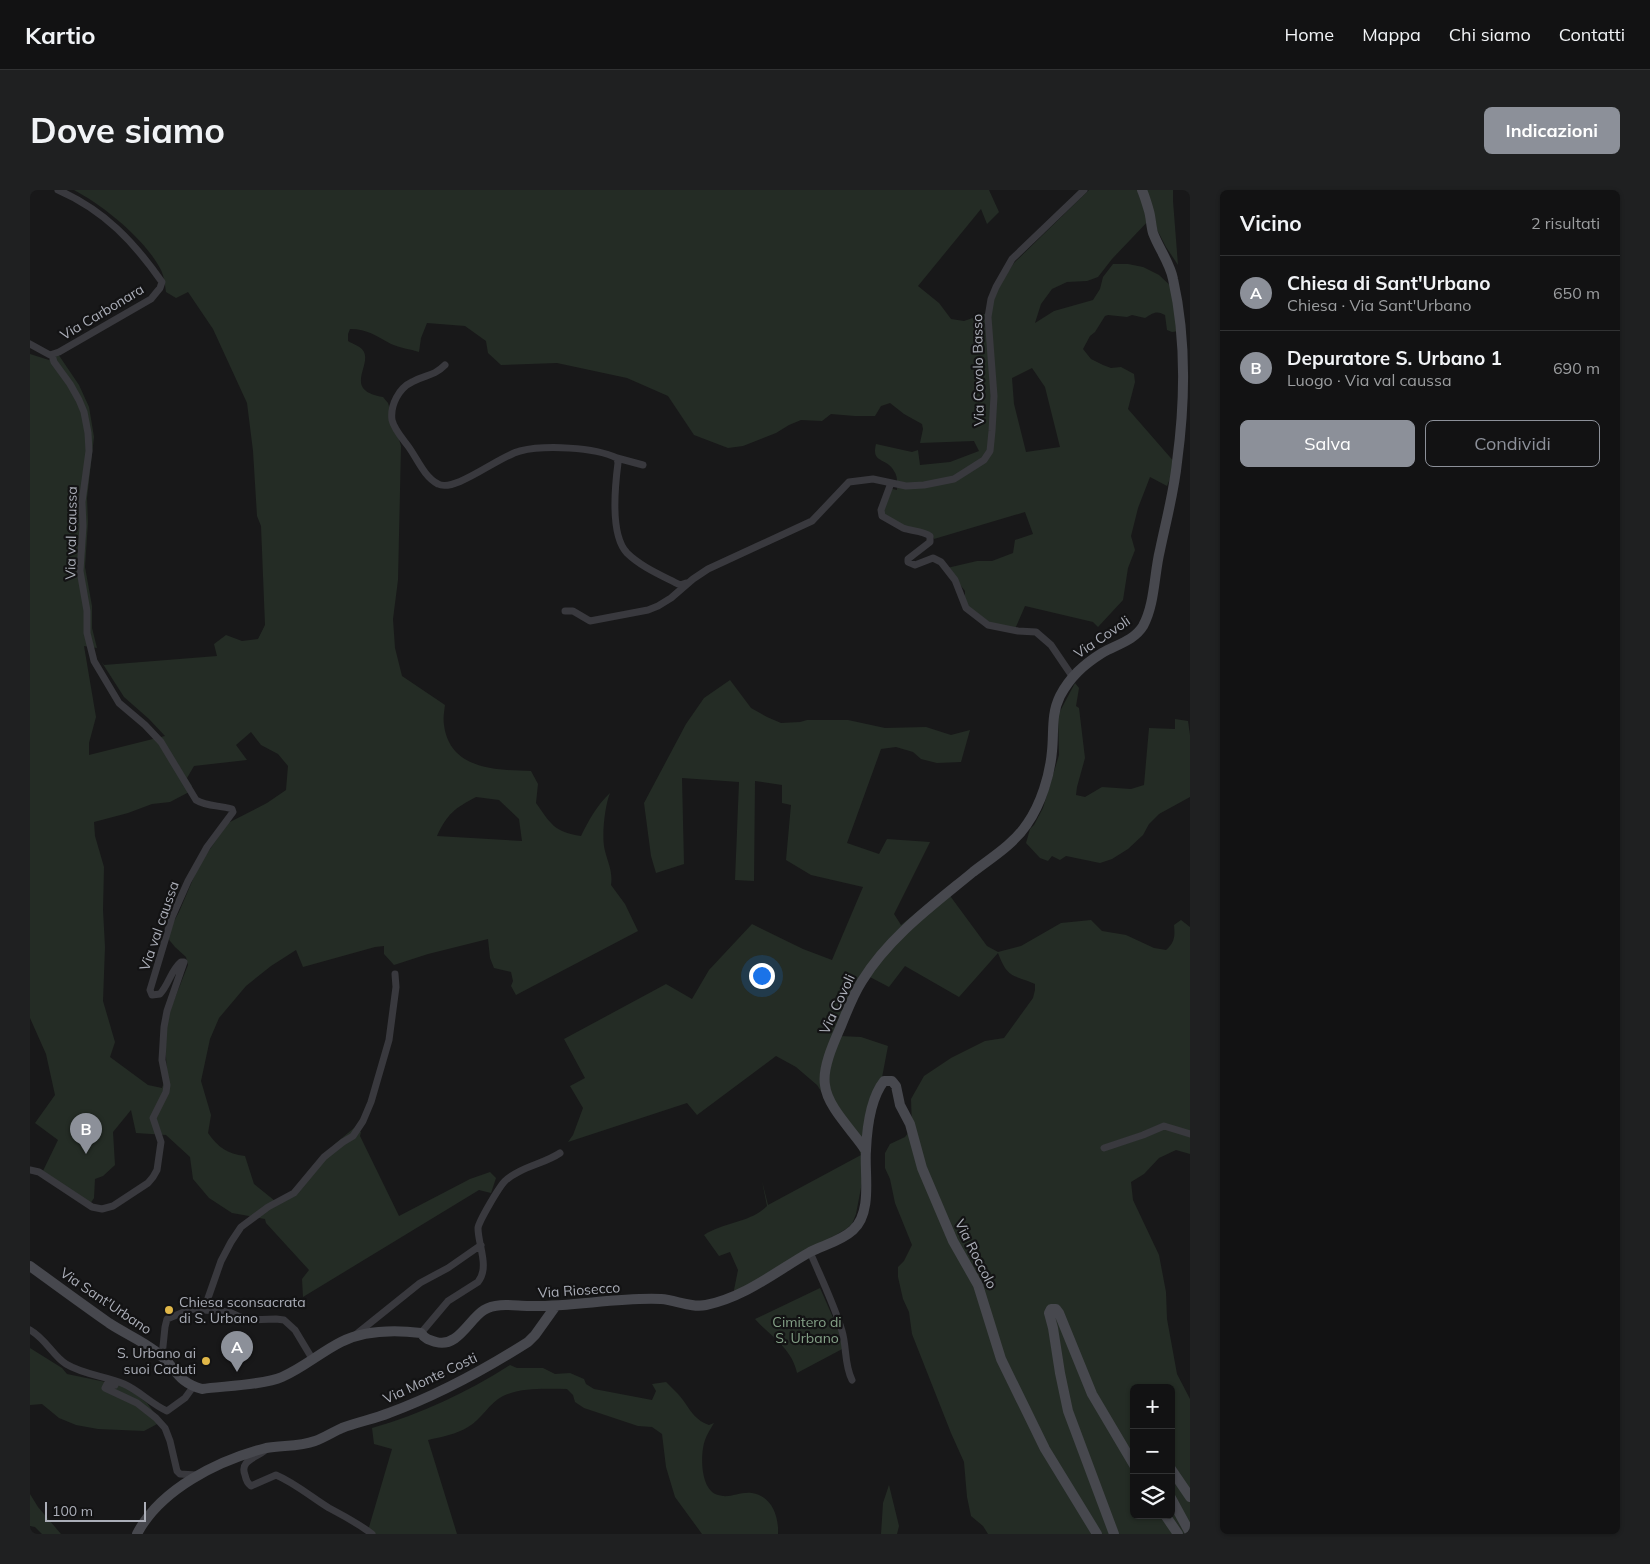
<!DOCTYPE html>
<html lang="it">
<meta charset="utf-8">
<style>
:root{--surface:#121213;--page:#1f2021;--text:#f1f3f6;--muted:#9c9ea0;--line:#313233;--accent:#8c9099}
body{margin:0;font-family:Mulish,sans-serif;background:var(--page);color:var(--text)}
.controls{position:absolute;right:15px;bottom:15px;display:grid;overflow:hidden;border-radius:8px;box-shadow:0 1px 4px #0004}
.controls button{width:45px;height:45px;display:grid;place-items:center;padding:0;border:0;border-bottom:1px solid var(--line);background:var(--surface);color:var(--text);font:25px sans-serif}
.scale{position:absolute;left:15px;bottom:12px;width:101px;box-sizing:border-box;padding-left:5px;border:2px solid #abaeb8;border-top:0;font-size:14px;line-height:18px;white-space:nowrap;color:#abaeb8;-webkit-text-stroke:4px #131314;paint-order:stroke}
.you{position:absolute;left:731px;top:785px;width:18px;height:18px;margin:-12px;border:4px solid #fff;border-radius:50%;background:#1a73e8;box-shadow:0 0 0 8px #1a73e833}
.badge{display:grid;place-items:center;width:32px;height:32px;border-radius:50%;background:var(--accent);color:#fff;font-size:16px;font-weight:700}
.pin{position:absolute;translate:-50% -41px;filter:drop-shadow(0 1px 2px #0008)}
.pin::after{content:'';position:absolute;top:26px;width:18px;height:15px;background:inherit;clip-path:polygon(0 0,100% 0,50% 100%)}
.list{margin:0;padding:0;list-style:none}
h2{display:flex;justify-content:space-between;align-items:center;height:65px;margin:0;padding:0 20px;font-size:21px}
h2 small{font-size:16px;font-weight:400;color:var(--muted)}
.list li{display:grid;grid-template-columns:32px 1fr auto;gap:15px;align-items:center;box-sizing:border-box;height:75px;padding:0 20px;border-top:1px solid var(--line)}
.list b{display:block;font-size:19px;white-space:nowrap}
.list p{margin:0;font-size:16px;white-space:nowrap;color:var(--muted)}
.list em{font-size:16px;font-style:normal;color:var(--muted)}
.actions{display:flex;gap:10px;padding:15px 20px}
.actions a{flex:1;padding:11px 0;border:1px solid var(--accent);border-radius:8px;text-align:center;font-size:18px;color:var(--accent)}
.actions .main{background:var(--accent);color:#fff}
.icon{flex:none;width:28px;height:28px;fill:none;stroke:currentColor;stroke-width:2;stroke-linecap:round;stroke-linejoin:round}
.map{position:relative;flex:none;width:1160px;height:1344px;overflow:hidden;border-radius:8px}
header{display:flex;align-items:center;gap:30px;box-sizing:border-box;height:70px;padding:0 25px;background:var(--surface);border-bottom:1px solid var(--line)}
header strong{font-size:24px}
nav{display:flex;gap:28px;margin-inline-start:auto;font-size:18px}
.intro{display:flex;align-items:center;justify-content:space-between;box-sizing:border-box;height:120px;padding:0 30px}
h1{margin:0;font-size:35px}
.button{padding:12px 22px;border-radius:8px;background:var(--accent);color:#fff;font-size:18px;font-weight:700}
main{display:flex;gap:30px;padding:0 30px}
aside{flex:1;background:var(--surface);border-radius:8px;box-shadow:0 1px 4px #0004}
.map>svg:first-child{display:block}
.green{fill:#242c25;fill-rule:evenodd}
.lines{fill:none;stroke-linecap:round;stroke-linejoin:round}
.street{stroke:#39393e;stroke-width:7}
.secondary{stroke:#47484e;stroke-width:10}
.poi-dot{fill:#e1b748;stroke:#131314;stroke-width:2}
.labels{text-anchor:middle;stroke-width:4.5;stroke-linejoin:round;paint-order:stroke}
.street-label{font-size:14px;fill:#abaeb8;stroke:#131314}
.poi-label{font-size:14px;fill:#abaeb8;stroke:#131314;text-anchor:start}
.park-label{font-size:14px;fill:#84a187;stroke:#131314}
</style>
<header>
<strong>Kartio</strong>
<nav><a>Home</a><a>Mappa</a><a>Chi siamo</a><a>Contatti</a></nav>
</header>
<div class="intro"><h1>Dove siamo</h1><a class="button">Indicazioni</a></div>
<main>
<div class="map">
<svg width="1160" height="1344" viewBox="0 0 1160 1344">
<rect width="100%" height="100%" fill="#181819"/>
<path class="green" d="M44,0H959L969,22L957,34L951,19L888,96L909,113L921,129L934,131L957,123L965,101L984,73L1059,0H1143V11L1148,75L1136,57L1121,28L1082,69L1068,87L1057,91L1037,92L1022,99L1011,114L1005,133L1024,121L1063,110L1070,99L1073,87L1083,74H1098L1113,77L1129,85L1145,100L1150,141L1142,142L1137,140L1135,125C1126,120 1123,123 1115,128L1102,125L1097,127L1078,125L1075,126L1065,142L1060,146L1053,159L1061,169L1073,175L1081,178L1091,177L1104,184L1105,192L1098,219L1146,274L1137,296L1120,287L1108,318L1101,346L1105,360L1098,378L1093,410L1068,437L1063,432L995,416L985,439H971L940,420L935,409V401L917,378L947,371H962L983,363L985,350L1003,344L995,322L904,349L903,347L852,329L858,298L867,300C867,294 868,286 864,281C856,267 841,274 846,254L882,262L888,260L890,275L920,272L949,261L944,251L890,253L893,239L892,234L874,224L860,213L851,216L845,226H825L801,224L792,231L771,230L759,235L746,243L713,256L698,258L664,245L638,206L597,188L527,173L471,175L458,163L456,151L435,136L397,133L391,148L389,162C380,159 370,158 361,154C346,146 338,139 320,139L318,144V151C323,154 332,157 334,162C341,177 313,200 353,207L358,213L371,256L368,390L363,429L365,458L372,486L415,515C414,522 413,529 414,535C420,580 466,580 501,581L508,594L506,613C521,634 524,642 551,646C559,630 567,615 580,603C575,615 571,647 575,661C578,673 583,682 581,695L595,714L608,741L486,805L481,796L483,791L481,782L464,778L460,768L458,749L398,764L364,775L354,764V756L345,757L273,777L266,760L241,776L216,796L189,828L180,849L171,891L181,925L178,943C188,957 197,964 215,966L224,994L245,1011L265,1000L286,973L306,953L324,938L331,942L330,946L369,1026L440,989L460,982L466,988L461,1003L449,1000L273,1107L272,1089L279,1080L236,1033L235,1029L202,1023L179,1008L163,989L160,967L136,945L106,943L101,920L83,942L85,975L73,986L65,989L64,1008L58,1017L11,985L28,950L5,933L25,905L16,864L0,828V164L19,170L28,164L49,195L59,217L64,247L57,308L58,332L55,377L62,416V438L67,458L54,456L66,527L59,553V565L135,546L119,529L94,507L71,471L74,475L187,466L184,454L196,445L212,451L228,449L235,435L231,336L227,326L223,261L217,213L183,139L158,102L146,108L136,102C135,95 134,86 131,80C115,49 74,16 44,0ZM1002,178L1015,197L1030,257L996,262L984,214L982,188ZM221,542L231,555L248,564L258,576L256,600L237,613L198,633L169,675L149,722L136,746L145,757L156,767L158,775L137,828L135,852L137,883L132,898L118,895L80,867L85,852L73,811L75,757L73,720L74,677L65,646L64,632L98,623L122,614L140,612L161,601L162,596L157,588L164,576L217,570L206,555ZM446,607L469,610L489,629L492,651L407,646C417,624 425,618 446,607Z
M700,490L721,518L737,527L751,533L770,532L777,530H818L855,538L896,537L921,545L940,540L931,572L907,573L891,569L883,562L866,557L851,559L817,653L849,664L857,649L900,652L864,724L871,735L915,699L957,756L968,762L991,756L1031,733L1061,730L1072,741L1096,745L1124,758L1136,760C1145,752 1145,746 1144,735L1151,730L1160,737V964L1146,960L1129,968L1114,984L1101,992L1103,1010L1129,1065L1136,1102L1137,1129L1147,1184L1160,1209V1344H958L953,1336L941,1326L937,1307L934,1272L921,1243L882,1144L879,1122L873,1109L868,1087V1077L874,1071L882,1055L865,1013L860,989L855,978V963L860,954L875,947L882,938L881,909L894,886L921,868L955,851L974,848L1003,808L1005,800V794C982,784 978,789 968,763L929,807L875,776L859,797L838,786L810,846L831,847L858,856L826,1024L822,1034L816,1039L703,1105L708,1080L700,1062L689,1066L674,1045C694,1032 720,1033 737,1016L732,991L738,1015L831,965L828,957L787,895L766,877L746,866L667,925L657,913L538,952L543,945L553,918L540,896L555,888L534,849L636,794L662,809L679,780L722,734L773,759L802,770L833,697L781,685L756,670L761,615L752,613V595L725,591L724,691L705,690L709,592L652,588L654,674L626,683L621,666L614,613L656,534L674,508ZM1104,1198H1141V1325H1104Z
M1045,493L1049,498L1046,516L1049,518L1055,568L1047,597L1046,605L1055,607L1072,597L1101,599L1114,595L1119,538L1145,539V529L1158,531L1160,545V607L1129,624L1119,634L1113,645L1098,659L1082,669L1070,673L1036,666L1030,670L1022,666L1018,671L1010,668L996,653L1000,639L1004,635L1013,618L1029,565L1028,525Z
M790,1098L816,1157L767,1183C762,1158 740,1146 725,1129Z
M0,1158L32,1178L37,1184L95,1196L117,1213L131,1232L114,1241L68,1239L46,1235L29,1228L12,1214L0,1215Z
M480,1175L487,1178H513L525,1184L540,1183L554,1189L556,1194L564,1199L622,1210L626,1201L622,1194L636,1192C640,1196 644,1200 648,1204C659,1216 662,1229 679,1235L684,1233C681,1238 677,1244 675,1250C670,1264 670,1300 688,1305C700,1309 710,1301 722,1303C742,1306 749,1327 748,1344H672L645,1307L636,1277L632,1244L622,1237L608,1236L554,1218L545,1212L543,1205L537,1199C516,1199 492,1197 473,1206C459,1213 452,1229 438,1237C427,1244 411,1247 398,1250L427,1344H337L362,1259L344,1254L342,1238C391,1224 436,1203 480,1175Z
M859,1295L869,1336L867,1344H851L853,1313Z
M0,1304L8,1317L31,1344H12L5,1337L0,1336Z"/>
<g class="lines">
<path class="street" d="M0,154L20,165L29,162L121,109L130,98L132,92C104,52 74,20 28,0
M415,175C403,187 396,184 382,192C369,198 360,215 362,230C364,239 372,248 378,256C387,268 394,287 408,294C425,303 469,266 490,261C515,255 564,257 587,268L588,273C585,296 580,345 597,363C611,377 633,386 650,395L656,393
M587,268L613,275
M861,293L851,320L852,326C859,330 866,334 873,338C881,341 893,341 900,346V352L878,369V372L885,375L903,368L911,372L925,390L936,418L958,435L988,441L1006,442L1021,455L1042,486
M535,421H543L560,431L618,420L628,416L641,408L663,389L678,379L782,331L819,292L843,289L876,296L894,295L924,289L954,270L960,261L962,241L964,206L958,127L961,109L966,97L982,69L1054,0
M1074,958L1113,945L1134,936L1160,944
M0,980L9,982L62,1017L72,1019L83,1016L118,993L123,987L127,980L131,952L123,928L136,902L137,895L132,870L134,837L137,821L154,772H151C141,780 139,794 130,804L122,805L120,800L142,727L158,691L177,657L203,622L202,619C190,615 177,617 166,610L131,552L115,535L89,513L64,471L57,443V421L50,381L53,336L52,312L59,261L58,243L54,222L49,210L40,194L24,172L22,165
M780,1062C791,1088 804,1114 812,1141C817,1158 814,1174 822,1190
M172,1120L177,1111L191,1071L201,1052L211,1037L238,1017L264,1003L294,967L313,952L323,946L333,931L341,912L359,850L366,797L365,784
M0,1140C16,1149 23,1166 36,1174C54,1185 76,1186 94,1194C110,1201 121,1214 137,1221L155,1208L163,1197
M391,1143L418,1111L448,1092C460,1077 448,1055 448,1038C449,1031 469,997 475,991C490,977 514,974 530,963
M324,1146L390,1093L418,1078L451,1055
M132,1166L135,1137L137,1129L161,1119L199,1122L217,1130L246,1129L254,1130L265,1140L283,1170
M85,1195L77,1194L75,1198L107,1213L126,1228L135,1238L140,1251L147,1281L150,1284L166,1285
M237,1259C227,1268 209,1270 215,1285C216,1290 217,1293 221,1296L246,1285C265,1293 281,1307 299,1318C314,1326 328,1333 342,1344"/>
<path class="secondary" d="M836,961C824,942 797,917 795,895C792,878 804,852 811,836C817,821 823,805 832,791C859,747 903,715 943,682C961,668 984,654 997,634C1011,614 1020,585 1022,561C1024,542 1021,524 1030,506C1040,487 1053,475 1072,463C1085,455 1104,451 1113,436C1125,414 1124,384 1130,360C1136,331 1144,302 1147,272C1155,213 1156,147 1143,89C1140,73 1129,59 1123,43C1121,36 1121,28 1119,21C1117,14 1115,7 1112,0
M0,1076C26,1095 52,1114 79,1133C94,1143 111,1150 125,1161C146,1175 145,1192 172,1199C193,1196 234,1195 252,1187C273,1178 291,1162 311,1152C335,1140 365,1140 391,1143C395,1149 399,1150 406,1152C428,1158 439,1129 454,1120C467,1112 485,1116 499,1116C543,1117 587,1107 631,1109C646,1110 661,1118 676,1115C715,1107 745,1082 780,1062C794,1055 811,1051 823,1040C843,1022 834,983 836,960C837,937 840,909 854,891H862L866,896L870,915L880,934L892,978L923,1051L948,1095L971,1169L1015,1259L1067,1344
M1141,1279L1160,1307
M1141,1308L1160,1343
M1135,1325L1148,1344
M107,1344C130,1299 189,1270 236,1258C252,1255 269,1257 285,1251C294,1248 303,1242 312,1238C328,1232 344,1229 359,1223C408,1205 454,1180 498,1152L505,1145L525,1117
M1084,1344L1038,1221L1030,1183L1023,1138L1019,1123L1021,1119H1026L1029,1123L1062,1204L1104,1275"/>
</g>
<g class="poi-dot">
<circle cx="139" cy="1120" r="5"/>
<circle cx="176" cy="1171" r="5"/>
</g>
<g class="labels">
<g class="street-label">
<text transform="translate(72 122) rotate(-31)" y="5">Via Carbonara</text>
<text transform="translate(948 180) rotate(-91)" y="5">Via Covolo Basso</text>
<text transform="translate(41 343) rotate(-89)" y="5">Via val caussa</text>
<text transform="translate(1072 447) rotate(-34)" y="5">Via Covoli</text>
<text transform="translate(129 736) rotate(-71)" y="5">Via val caussa</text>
<text transform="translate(807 814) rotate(-65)" y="5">Via Covoli</text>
<text transform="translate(946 1064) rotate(63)" y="5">Via Roccolo</text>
<text transform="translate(549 1100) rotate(-4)" y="5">Via Riosecco</text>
<text transform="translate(76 1111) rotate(34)" y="5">Via Sant'Urbano</text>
<text transform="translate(400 1188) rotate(-25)" y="5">Via Monte Costi</text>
</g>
<g class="poi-label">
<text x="149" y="1117">Chiesa sconsacrata<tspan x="149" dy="16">di S. Urbano</tspan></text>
<text x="166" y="1168" text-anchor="end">S. Urbano ai<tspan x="166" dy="16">suoi Caduti</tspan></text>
</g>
<g class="park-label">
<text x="777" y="1137">Cimitero di<tspan x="777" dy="16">S. Urbano</tspan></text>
</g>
</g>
</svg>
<div class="controls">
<button>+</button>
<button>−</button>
<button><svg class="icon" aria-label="layers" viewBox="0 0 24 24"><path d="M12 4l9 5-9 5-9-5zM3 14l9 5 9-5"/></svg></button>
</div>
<div class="scale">100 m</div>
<div class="you"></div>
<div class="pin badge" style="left:207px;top:1182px">A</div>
<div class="pin badge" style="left:56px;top:964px">B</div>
</div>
<aside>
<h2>Vicino<small>2 risultati</small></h2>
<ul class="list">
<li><span class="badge">A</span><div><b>Chiesa di Sant'Urbano</b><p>Chiesa · Via Sant'Urbano</p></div><em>650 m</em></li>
<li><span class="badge">B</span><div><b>Depuratore S. Urbano 1</b><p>Luogo · Via val caussa</p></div><em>690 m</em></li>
</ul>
<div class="actions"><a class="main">Salva</a><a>Condividi</a></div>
</aside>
</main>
